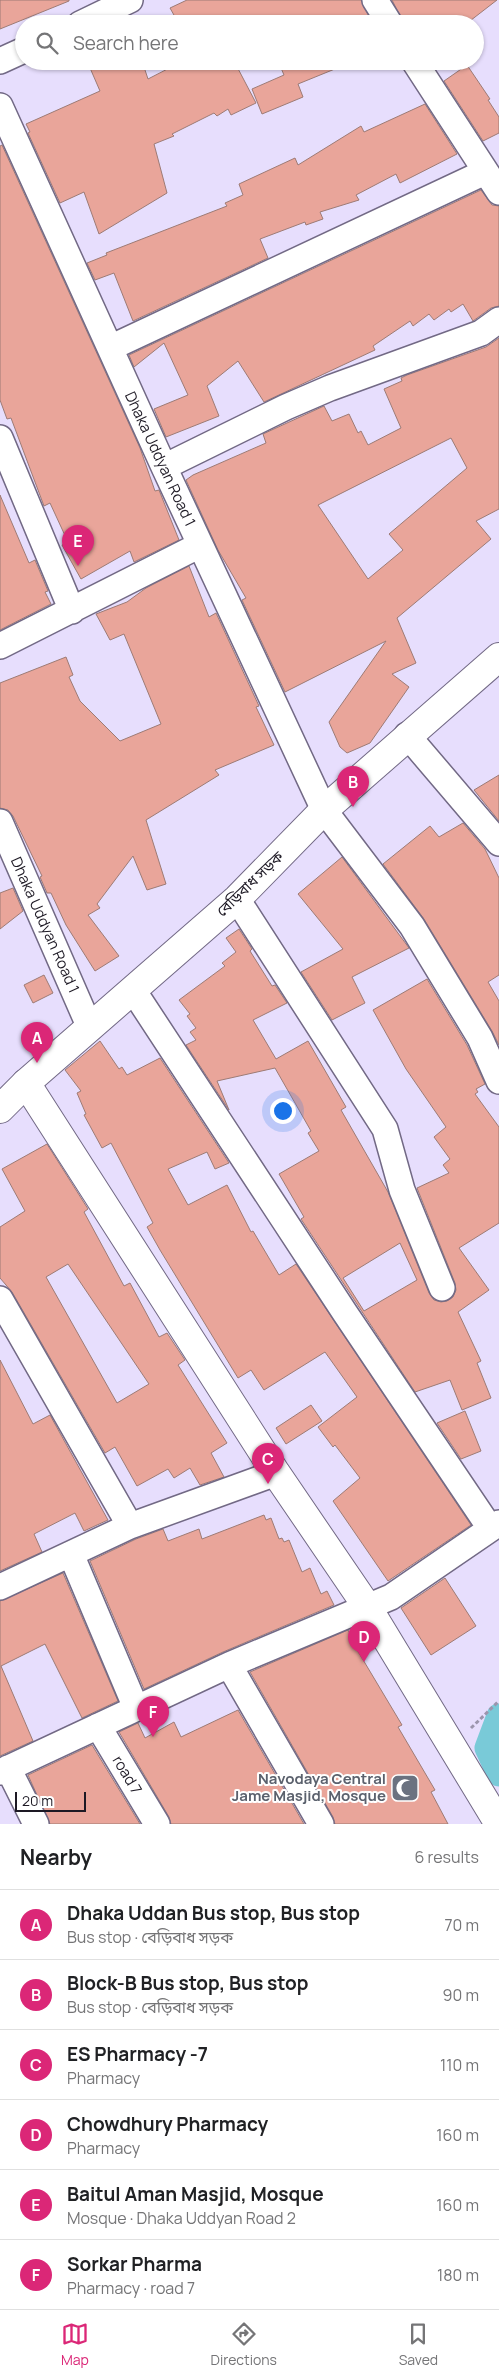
<!DOCTYPE html>
<meta charset="utf-8">
<style>
:root{--surface:#fff;--page:#f6f6f6;--text:#202124;--muted:#757577;--line:#e0e0e0;--accent:#db2777}
body{margin:0;font-family:Manrope,"Noto Sans Bengali",sans-serif;background:var(--page);color:var(--text)}
.scale{position:absolute;left:15px;bottom:12px;width:71px;box-sizing:border-box;padding-left:5px;border:2px solid #1d1924;border-top:0;font-size:14px;line-height:18px;white-space:nowrap;color:#1d1924;-webkit-text-stroke:4px #fff;paint-order:stroke}
.you{position:absolute;left:282px;top:1110px;width:18px;height:18px;margin:-12px;border:4px solid #fff;border-radius:50%;background:#1a73e8;box-shadow:0 0 0 8px #1a73e833}
.badge{display:grid;place-items:center;width:32px;height:32px;border-radius:50%;background:var(--accent);color:#fff;font-size:16px;font-weight:700}
.pin{position:absolute;translate:-50% -41px;filter:drop-shadow(0 1px 2px #0008)}
.pin::after{content:'';position:absolute;top:26px;width:18px;height:15px;background:inherit;clip-path:polygon(0 0,100% 0,50% 100%)}
.list{margin:0;padding:0;list-style:none}
h2{display:flex;justify-content:space-between;align-items:center;height:65px;margin:0;padding:0 20px;font-size:21px}
h2 small{font-size:16px;font-weight:400;color:var(--muted)}
.list li{display:grid;grid-template-columns:32px 1fr auto;gap:15px;align-items:center;box-sizing:border-box;height:70px;padding:0 20px;border-top:1px solid var(--line)}
.list b{display:block;font-size:19px;white-space:nowrap}
.list p{margin:0;font-size:16px;white-space:nowrap;color:var(--muted)}
.list em{font-size:16px;font-style:normal;color:var(--muted)}
.icon{flex:none;width:28px;height:28px;fill:none;stroke:currentColor;stroke-width:2;stroke-linecap:round;stroke-linejoin:round}
.map{position:relative;flex:none;width:499px;height:1824px;overflow:hidden}
.search{position:absolute;background:var(--surface);box-shadow:0 1px 4px #0004;left:15px;right:15px;top:15px;height:55px;display:flex;align-items:center;gap:12px;box-sizing:border-box;padding:0 18px;border-radius:28px;color:var(--muted);font-size:19px}
.sheet{height:485px;background:var(--surface)}
nav{display:flex;justify-content:space-around;align-items:center;box-sizing:border-box;height:70px;border-top:1px solid var(--line);background:var(--surface);font-size:14px;color:var(--muted)}
nav a{display:grid;justify-items:center;gap:2px}
nav .on{color:var(--accent)}
.map>svg:first-child{display:block}
.lines{fill:none;stroke-linecap:round;stroke-linejoin:round}
.canal{stroke:#79cad8;stroke-width:25}
.building{fill:#e9a59a;stroke:#9d7b75;fill-rule:evenodd}
.street-casing{stroke:#726985;stroke-width:28}
.secondary-casing{stroke:#726985;stroke-width:30}
.highway-casing{stroke:#726985;stroke-width:30}
.path{stroke:#9c95ad;stroke-width:3;stroke-dasharray:4 2.5;stroke-linecap:butt}
.street{stroke:#fff;stroke-width:25}
.secondary{stroke:#fff;stroke-width:28}
.highway{stroke:#fff;stroke-width:28}
.labels{text-anchor:middle;stroke-width:4;stroke-linejoin:round;paint-order:stroke}
.street-label{font-size:15px;fill:#1d1924;stroke:#fff}
.worship-label{font-size:15px;font-weight:bold;fill:#5b616d;stroke:#fff;text-anchor:end}
</style>
<div class="map">
<svg width="499" height="1824" viewBox="0 0 499 1824">
<rect width="100%" height="100%" fill="#e7defd"/>
<g class="lines">
<path class="canal" d="M499,1716L487,1748L499,1774"/>
</g>
<path class="building" d="M0,0H69V1L0,29Z
M187,0H361L373,24H317L314,17L298,24H179L170,8Z
M392,0H497L466,24H404Z
M87,61H142L148,79L183,61H234L256,103L231,115L228,109L217,116L214,113L172,134L174,136L154,144L167,193L99,234L84,192L60,203L28,133L30,132L26,124L100,91Z
M278,61H352V62L298,84L303,97L262,114L252,89L284,75Z
M467,65L490,99L488,100L499,117V133L483,141L444,81Z
M425,104L457,154L400,183L396,174L356,195L359,200L320,212L323,219L306,225L305,222L260,239L268,258L133,321L114,273L95,280L87,263L107,255L106,253L227,206L225,203L243,195L239,184L295,158L298,165L361,126L364,132Z
M2,145L140,448L155,491L159,490L179,540L134,562L130,551L81,579L62,545L68,542L50,503L44,506L11,418L7,419L0,400V146Z
M481,190L492,205L499,206V306L491,308L473,321L463,304L451,312L449,309L434,320L429,314L413,326L410,321L373,346L375,350L264,402L238,361L207,386L219,416L166,437L154,409L188,395L164,343L134,367L129,355Z
M499,338V509L476,521L491,539L397,618L416,663L392,674L409,687L370,743L347,753L340,747L329,722L386,641L285,692L242,600L246,598L218,550L186,480L193,475L266,443L263,434L324,406L332,421L349,414L358,433L361,431L368,445L401,428L384,389L402,381L401,378L407,375L486,347ZM451,438L467,468L389,534L403,550L368,579L318,505Z
M0,495L29,563L35,560L48,591L45,592L51,604L0,630Z
M189,566L209,617L216,613L259,706L256,707L274,745L215,770L219,775L146,820L166,884L147,890L133,856L97,904L100,908L88,915L119,956L95,971L66,925L51,893H47L40,877L42,876L13,816L8,810L0,808V683L66,657L73,675L69,677L80,701L120,741L161,724L124,634L110,640L96,614L127,602L146,588Z
M499,775V821L474,790Z
M463,823L485,849L499,878V975L488,982L499,1001V1045L492,1031L424,919L383,864L430,826L439,837Z
M342,857L409,948L352,977L365,1003L332,1020L301,972L343,949L298,894Z
M13,888L23,911L0,929V893Z
M239,929L252,949L250,951L272,986L275,985L287,1003L253,1020L276,1059L308,1041L346,1107L341,1110L388,1192L429,1293L434,1300L441,1302L447,1301L453,1297L456,1290L455,1283L417,1188L449,1173L443,1165L450,1159L434,1137L446,1127L406,1069L373,1010L427,979L467,1045L485,1084L476,1089L478,1092L475,1094L499,1127V1223L459,1248L489,1290L458,1312L481,1361L477,1363L491,1398L462,1410L450,1380L415,1392L301,1219L304,1217L279,1174L319,1151L308,1133L311,1131L275,1068L217,1081L229,1110L186,1045L196,1040L190,1032L196,1028L187,1016L190,1014L179,1000L225,966L222,963L236,952L226,938ZM400,1243L417,1280L364,1311L343,1278Z
M44,975L53,993L33,1003L24,985Z
M100,1041L119,1069L122,1067L127,1075L160,1058L229,1163L215,1169L207,1152L168,1169L188,1205L227,1185L251,1232L253,1231L279,1275L296,1264L471,1525L388,1581L333,1501L360,1478L335,1445L333,1447L318,1427L357,1397L325,1352L264,1390L251,1370L238,1378L160,1250L147,1227L153,1223L111,1143L102,1148L84,1115L86,1114L77,1093L81,1091L65,1070Z
M47,1144L88,1209L84,1212L124,1286L130,1283L159,1337L167,1333L185,1360L178,1365L227,1443L211,1453L224,1477L200,1485L190,1468L174,1478L168,1469L137,1486L115,1447L105,1453L12,1292L0,1278V1227L25,1211L2,1169ZM68,1264L149,1384L117,1403L46,1277Z
M0,1360L33,1424L50,1415L108,1520L84,1531L75,1513L34,1534L42,1552L0,1571Z
M311,1405L322,1421L286,1444L276,1428Z
M465,1411L481,1451L461,1459L437,1423Z
M264,1515L266,1520L271,1518L279,1539L282,1538L284,1542L289,1540L302,1572L310,1568L321,1594L327,1591L334,1605L223,1652L144,1689L90,1561L136,1539L163,1529L168,1541L199,1529L202,1539Z
M63,1573L118,1701L82,1718L45,1644L1,1666L33,1741L0,1756V1601Z
M445,1578L476,1626L431,1655L401,1608Z
M348,1630L357,1647L356,1648L402,1725L398,1727L435,1790L431,1792L448,1824H335L333,1817L250,1672Z
M238,1710L304,1824H171L169,1817L119,1732L138,1723L145,1738L174,1722L181,1737Z
M92,1745L140,1824H50L28,1775Z"/>
<g class="lines">
<defs>
<path id="street" d="M375,0L390,24
M80,24L130,0
M0,61L24,50
M414,61L499,192
M0,106L164,467L324,810L412,926L480,1038L499,1081
M110,348L485,172
M0,438L72,611
M164,467L286,407L330,388L481,333L499,320
M0,646L200,545
M407,735L499,843
M0,822L90,1028
M237,899L385,1129L402,1190L442,1288
M133,990L345,1313L490,1528
M0,1299L130,1526
M71,1554L136,1708
M0,1587L130,1526L276,1473
M229,1665L321,1824
M98,1726L157,1824
M8,1768L36,1824
M0,1772L229,1665L391,1597L499,1523"/>
<path id="secondary" d="M26,1083L276,1473L368,1608L499,1824"/>
<path id="highway" d="M0,1109L26,1083L237,899L324,810L499,657"/>
</defs>
<use href="#street" class="street-casing"/>
<use href="#secondary" class="secondary-casing"/>
<use href="#highway" class="highway-casing"/>
<path class="path" d="M471,1728L499,1701"/>
<use href="#street" class="street"/>
<use href="#secondary" class="secondary"/>
<use href="#highway" class="highway"/>
</g>
<defs>
<symbol id="mosque-square" viewBox="-11 -11 22 22"><rect x="-9" y="-9" width="18" height="18" rx="4" fill="#6b7280" stroke="#fff"/><path d="M3.5-4.9A6 6 0 1 0 3.5 4.9A5 5 0 1 1 3.5-4.9Z" fill="#fff"/></symbol>
</defs>
<g fill-rule="evenodd">
<use href="#mosque-square" x="389" y="1772" width="32" height="32"/>
</g>
<g class="labels">
<g class="street-label">
<text transform="translate(160 459) rotate(65)" y="5">Dhaka Uddyan Road 1</text>
<text transform="translate(250 884) rotate(-44)" y="5">বেড়িবাধ সড়ক</text>
<text transform="translate(45 925) rotate(66)" y="5">Dhaka Uddyan Road 1</text>
<text transform="translate(127 1775) rotate(59)" y="5">road 7</text>
</g>
<g class="worship-label">
<text x="386" y="1784">Navodaya Central<tspan x="386" dy="17">Jame Masjid, Mosque</tspan></text>
</g>
</g>
</svg>
<div class="scale">20 m</div>
<div class="you"></div>
<div class="pin badge" style="left:37px;top:1063px">A</div>
<div class="pin badge" style="left:353px;top:807px">B</div>
<div class="pin badge" style="left:268px;top:1484px">C</div>
<div class="pin badge" style="left:364px;top:1662px">D</div>
<div class="pin badge" style="left:78px;top:566px">E</div>
<div class="pin badge" style="left:153px;top:1737px">F</div>
<div class="search"><svg class="icon" aria-label="search" viewBox="0 0 24 24"><circle cx="10" cy="10" r="6"/><path d="M15 15l6 6"/></svg>Search here</div>
</div>
<section class="sheet">
<h2>Nearby<small>6 results</small></h2>
<ul class="list">
<li><span class="badge">A</span><div><b>Dhaka Uddan Bus stop, Bus stop</b><p>Bus stop · বেড়িবাধ সড়ক</p></div><em>70 m</em></li>
<li><span class="badge">B</span><div><b>Block-B Bus stop, Bus stop</b><p>Bus stop · বেড়িবাধ সড়ক</p></div><em>90 m</em></li>
<li><span class="badge">C</span><div><b>ES Pharmacy -7</b><p>Pharmacy</p></div><em>110 m</em></li>
<li><span class="badge">D</span><div><b>Chowdhury Pharmacy</b><p>Pharmacy</p></div><em>160 m</em></li>
<li><span class="badge">E</span><div><b>Baitul Aman Masjid, Mosque</b><p>Mosque · Dhaka Uddyan Road 2</p></div><em>160 m</em></li>
<li><span class="badge">F</span><div><b>Sorkar Pharma</b><p>Pharmacy · road 7</p></div><em>180 m</em></li>
</ul>
</section>
<nav>
<a class="on"><svg class="icon" aria-label="map" viewBox="0 0 24 24"><path d="M3 6l6-2 6 2 6-2v14l-6 2-6-2-6 2zM9 4v14M15 6v14"/></svg>Map</a>
<a><svg class="icon" aria-label="directions" viewBox="0 0 24 24"><path d="M12 3l9 9-9 9-9-9zM9 14v-3h6M13 9l2 2-2 2"/></svg>Directions</a>
<a><svg class="icon" aria-label="saved" viewBox="0 0 24 24"><path d="M7 4h10v16l-5-4-5 4z"/></svg>Saved</a>
</nav>
